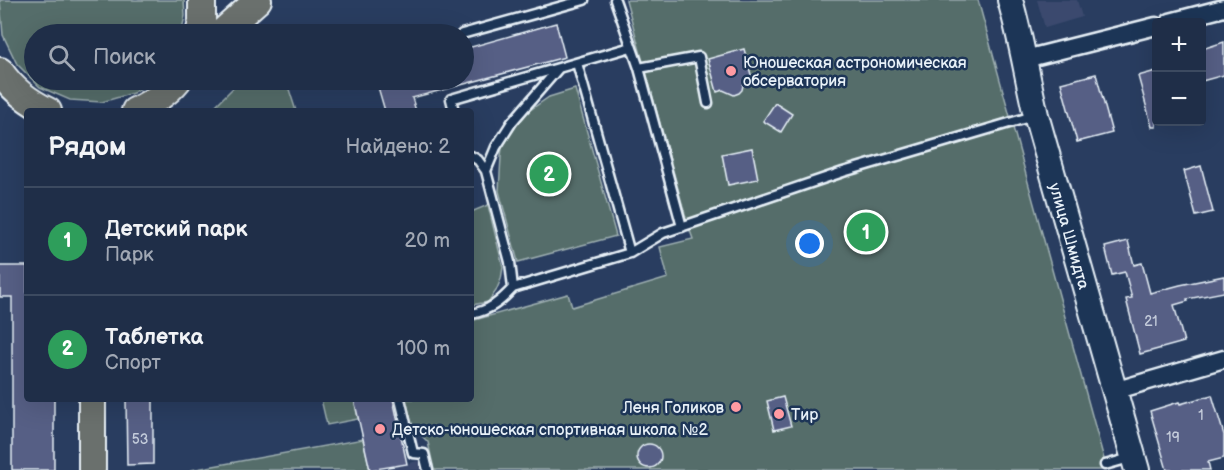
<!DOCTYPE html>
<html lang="ru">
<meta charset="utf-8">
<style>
:root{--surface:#1f2e48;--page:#2c3a52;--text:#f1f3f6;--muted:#a1a8b4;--line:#3c4a60;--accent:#ff9aa2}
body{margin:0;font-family:"Balsamiq Sans",sans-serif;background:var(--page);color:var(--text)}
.controls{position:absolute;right:18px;top:18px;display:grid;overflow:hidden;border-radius:6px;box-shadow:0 6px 24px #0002}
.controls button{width:54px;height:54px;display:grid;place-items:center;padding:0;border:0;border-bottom:2px solid var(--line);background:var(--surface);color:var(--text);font:30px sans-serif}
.you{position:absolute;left:810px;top:244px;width:21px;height:21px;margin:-15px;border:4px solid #fff;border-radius:50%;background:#1a73e8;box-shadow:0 0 0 9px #1a73e833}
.badge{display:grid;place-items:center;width:39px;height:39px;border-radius:50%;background:var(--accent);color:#fff;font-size:20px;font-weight:700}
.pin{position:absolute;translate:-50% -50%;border:3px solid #fff;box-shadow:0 2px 6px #0006}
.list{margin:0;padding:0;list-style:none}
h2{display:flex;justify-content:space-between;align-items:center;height:78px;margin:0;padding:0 24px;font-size:26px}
h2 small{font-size:20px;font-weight:400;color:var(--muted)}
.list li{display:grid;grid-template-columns:39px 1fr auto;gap:18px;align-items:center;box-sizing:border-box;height:108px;padding:0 24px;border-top:2px solid var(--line)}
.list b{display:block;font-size:22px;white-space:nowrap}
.list p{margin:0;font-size:20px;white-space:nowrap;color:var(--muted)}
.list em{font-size:20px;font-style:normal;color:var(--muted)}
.icon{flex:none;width:33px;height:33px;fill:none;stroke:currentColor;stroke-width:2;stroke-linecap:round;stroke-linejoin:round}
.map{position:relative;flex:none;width:1224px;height:470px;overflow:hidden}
.search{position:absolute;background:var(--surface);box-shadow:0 6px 24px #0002;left:24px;top:24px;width:450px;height:66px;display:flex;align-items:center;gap:15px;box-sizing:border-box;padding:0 21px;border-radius:33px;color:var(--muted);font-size:22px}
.panel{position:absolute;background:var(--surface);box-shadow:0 6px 24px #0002;left:24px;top:108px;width:450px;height:294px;border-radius:6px}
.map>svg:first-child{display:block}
.built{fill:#3b4a6e}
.green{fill:#546d6a;stroke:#9eafb1;stroke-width:1.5}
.building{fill:#575e85;stroke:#e8f1f8;stroke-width:1.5}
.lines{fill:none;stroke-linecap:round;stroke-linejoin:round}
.lane-casing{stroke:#e8f1f8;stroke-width:13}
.street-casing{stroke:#e8f1f8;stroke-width:21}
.secondary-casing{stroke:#e8f1f8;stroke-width:28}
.primary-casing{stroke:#e8f1f8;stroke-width:30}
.lane{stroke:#1d3557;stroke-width:8}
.street{stroke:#1d3557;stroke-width:16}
.secondary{stroke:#1d3557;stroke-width:24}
.primary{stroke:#6b706d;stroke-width:26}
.poi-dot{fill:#ff9aa2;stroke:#1d3557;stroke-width:2}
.labels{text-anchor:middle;stroke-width:5;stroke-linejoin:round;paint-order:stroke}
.number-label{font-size:14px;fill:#c4ccdb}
.poi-label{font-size:16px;fill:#e8f1f8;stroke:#1d3557;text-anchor:start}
.street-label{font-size:16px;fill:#e8f1f8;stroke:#1d3557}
</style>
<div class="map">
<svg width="1224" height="470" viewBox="0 0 1224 470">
<rect width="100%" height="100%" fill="#293d60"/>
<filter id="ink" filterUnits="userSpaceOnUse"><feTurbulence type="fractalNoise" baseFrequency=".0167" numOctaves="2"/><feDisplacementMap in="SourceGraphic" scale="12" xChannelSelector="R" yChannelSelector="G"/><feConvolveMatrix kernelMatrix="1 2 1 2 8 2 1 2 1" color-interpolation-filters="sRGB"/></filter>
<g filter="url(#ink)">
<path class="built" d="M1037,0H1077L1082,17L1045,28Z
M420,460L422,470H373L407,464Z"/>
<path class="green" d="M0,0H184L185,16L181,34H34V80H152L133,93L102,102L70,100L40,87L17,64L3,35Z
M626,0H978L1107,470H434L428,442L412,426L406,399H471V321L568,294L572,307L668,278L660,247L693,239L688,225Z
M241,80H286L296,111H210Z
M575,89L616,236L518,262L499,191L501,157L502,148L523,115L549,97Z
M488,205L503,267L501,279L496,291L488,302L471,305V212Z
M321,399H354L358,419L327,425Z
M363,439L370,470H191Z"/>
<path class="building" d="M556,23L565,57L412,98L416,111H385L376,80H464V49Z
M1224,42V75L1202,81V49Z
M744,49L753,82L743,85L742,90L739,93L734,95L723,90L717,92L708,59Z
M1156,71V127H1152L1138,76Z
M1096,74L1112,133L1077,142L1061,83Z
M775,103L792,114L781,132L763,121Z
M752,148L758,179L728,185L722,154Z
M1201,166L1213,212L1196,216L1184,171Z
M1128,241L1134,265L1142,263L1150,293L1180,285L1224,276V292L1187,299L1188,301L1174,305L1184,342L1140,354L1126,299L1132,298L1125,272L1112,275L1105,247Z
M0,266H27V399H54V470H12V297H0Z
M1212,395L1224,435V458L1208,462L1210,470H1167L1150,411L1179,402L1180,404Z
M783,397L791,426L774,430L767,401Z
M126,399H153V464L127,465Z
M354,399H393L407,464L370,470Z
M637 456a12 12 0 1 1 24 0a12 12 0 1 1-24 0Z"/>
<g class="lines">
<defs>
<path id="lane" d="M615,0L639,68L682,227
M462,34L584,0
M577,63L630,253
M639,68L699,57L708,103
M454,111L451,99L631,47
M471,156L478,160L486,171L510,262L513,288
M486,171L496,147L512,122L558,69
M471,314C489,311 501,301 513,288L630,253L663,233L843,172L1033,116
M400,399L413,453L424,454L428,470
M1105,465L1130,458"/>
<path id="street" d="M1170,22L1224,8
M1025,59L1156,26
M1114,391L1224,359"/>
<path id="secondary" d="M1010,0C1021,38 1027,77 1036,115L1137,470"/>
<path id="primary" d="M199,34L202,22V0
M220,34L258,0
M0,71C12,89 29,102 48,111
M135,111C151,103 167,94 178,80
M92,470V399"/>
</defs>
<use href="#lane" class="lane-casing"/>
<use href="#street" class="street-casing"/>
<use href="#secondary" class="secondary-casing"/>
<use href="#primary" class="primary-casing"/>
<use href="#lane" class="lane"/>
<use href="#street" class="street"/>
<use href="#secondary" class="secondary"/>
<use href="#primary" class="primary"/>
</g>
</g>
<g class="poi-dot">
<circle cx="731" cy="71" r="6"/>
<circle cx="736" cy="407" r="6"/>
<circle cx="779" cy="414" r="6"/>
<circle cx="380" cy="429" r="6"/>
</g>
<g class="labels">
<g class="number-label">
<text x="1151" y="326">21</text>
<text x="1201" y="420">1</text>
<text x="1173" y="442">19</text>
<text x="140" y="444">53</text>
</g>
<g class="poi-label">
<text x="743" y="68">Юношеская астрономическая<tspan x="743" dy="18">обсерватория</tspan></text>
<text x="724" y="413" text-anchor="end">Леня Голиков</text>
<text x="791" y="420">Тир</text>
<text x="392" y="435">Детско-юношеская спортивная школа №2</text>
</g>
<g class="street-label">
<text transform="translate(1070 236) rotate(74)" y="6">улица Шмидта</text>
</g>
</g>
</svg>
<div class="controls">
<button>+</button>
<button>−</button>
</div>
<div class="you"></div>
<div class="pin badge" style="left:866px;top:232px;background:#2e9e5b">1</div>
<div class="pin badge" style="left:549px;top:174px;background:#2e9e5b">2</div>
<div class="search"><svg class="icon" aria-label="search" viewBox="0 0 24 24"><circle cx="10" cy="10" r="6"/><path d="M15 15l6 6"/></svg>Поиск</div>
<section class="panel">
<h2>Рядом<small>Найдено: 2</small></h2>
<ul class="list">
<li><span class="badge" style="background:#2e9e5b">1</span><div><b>Детский парк</b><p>Парк</p></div><em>20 m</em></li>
<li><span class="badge" style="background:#2e9e5b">2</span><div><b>Таблетка</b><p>Спорт</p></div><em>100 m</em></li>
</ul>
</section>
</div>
